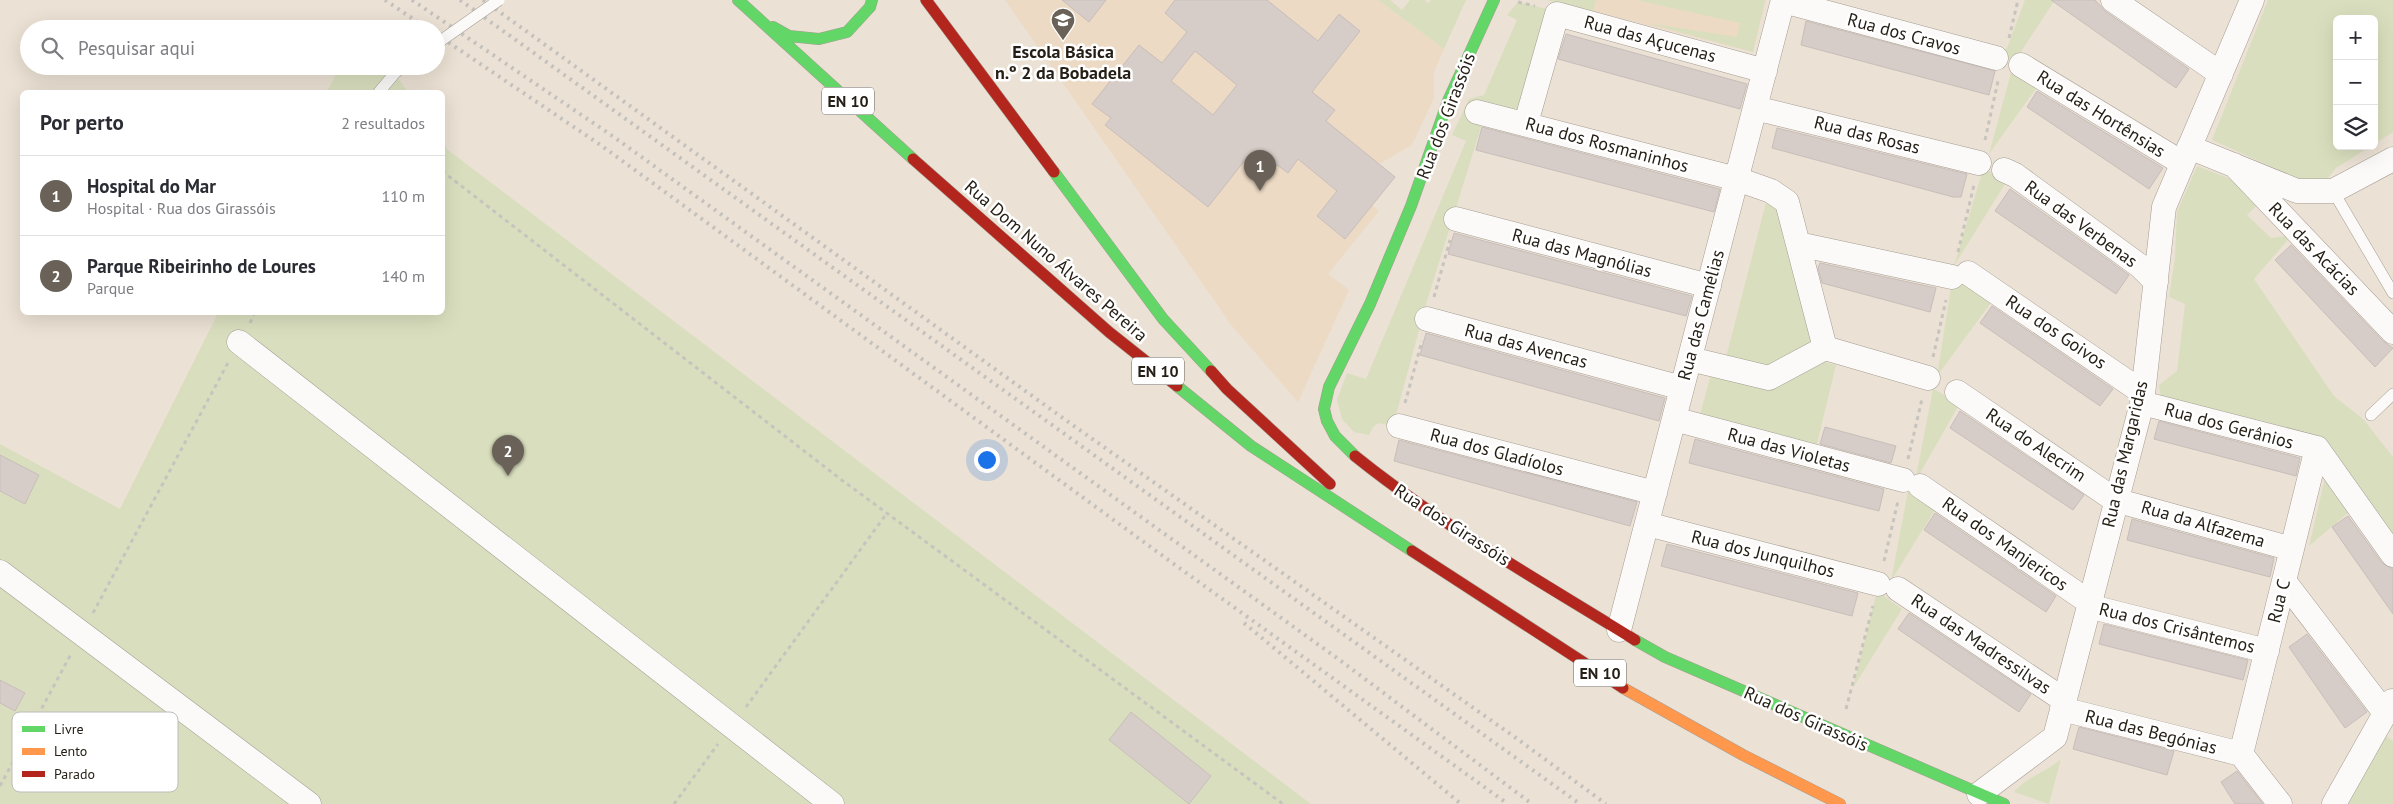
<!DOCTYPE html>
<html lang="pt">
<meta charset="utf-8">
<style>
:root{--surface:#fff;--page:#f7f7f7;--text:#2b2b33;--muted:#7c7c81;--line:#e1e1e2;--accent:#6a6258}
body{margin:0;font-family:"PT Sans",sans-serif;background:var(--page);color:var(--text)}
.controls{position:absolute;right:15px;top:15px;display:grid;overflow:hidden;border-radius:8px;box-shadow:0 5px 20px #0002}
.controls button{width:45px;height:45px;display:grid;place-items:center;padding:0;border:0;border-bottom:1px solid var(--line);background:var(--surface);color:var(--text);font:25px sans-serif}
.you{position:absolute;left:986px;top:459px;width:18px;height:18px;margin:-12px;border:4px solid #fff;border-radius:50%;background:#1a73e8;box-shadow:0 0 0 8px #1a73e833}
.badge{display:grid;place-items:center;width:32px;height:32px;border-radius:50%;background:var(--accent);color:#fff;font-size:16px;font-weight:700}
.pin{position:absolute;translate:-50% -41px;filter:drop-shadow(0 1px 2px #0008)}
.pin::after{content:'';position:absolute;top:26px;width:18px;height:15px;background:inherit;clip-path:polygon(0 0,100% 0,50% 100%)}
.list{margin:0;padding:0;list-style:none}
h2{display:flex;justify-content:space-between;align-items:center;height:65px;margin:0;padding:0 20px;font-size:21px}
h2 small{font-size:16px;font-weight:400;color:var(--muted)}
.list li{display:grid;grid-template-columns:32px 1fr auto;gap:15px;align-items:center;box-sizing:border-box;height:80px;padding:0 20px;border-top:1px solid var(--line)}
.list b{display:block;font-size:19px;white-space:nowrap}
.list p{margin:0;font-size:16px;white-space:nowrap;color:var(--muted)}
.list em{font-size:16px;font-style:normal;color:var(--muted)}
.icon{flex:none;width:28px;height:28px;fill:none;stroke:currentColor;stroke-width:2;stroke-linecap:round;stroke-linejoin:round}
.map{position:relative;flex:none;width:2393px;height:804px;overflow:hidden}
.search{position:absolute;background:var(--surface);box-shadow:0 5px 20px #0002;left:20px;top:20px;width:425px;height:55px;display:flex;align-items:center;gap:12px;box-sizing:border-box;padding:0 18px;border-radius:28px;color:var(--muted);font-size:19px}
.panel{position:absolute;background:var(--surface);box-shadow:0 5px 20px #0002;left:20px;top:90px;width:425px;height:225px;border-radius:8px}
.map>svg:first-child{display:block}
.built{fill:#ecdac4}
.green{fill:#d9dfbe}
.building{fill:#d6ccc8;stroke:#c8beba;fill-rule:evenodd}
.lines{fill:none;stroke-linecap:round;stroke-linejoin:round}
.lane-casing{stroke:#a59d93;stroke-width:12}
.street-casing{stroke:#a59d93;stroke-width:25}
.fast-casing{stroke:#a59d93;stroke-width:12}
.slow-casing{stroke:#a59d93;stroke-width:12}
.jam-casing{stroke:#a59d93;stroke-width:12}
.path{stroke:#c7c4be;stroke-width:3;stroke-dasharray:4 4;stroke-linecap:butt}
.lane{stroke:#fcfaf9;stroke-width:11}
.street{stroke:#fcfaf9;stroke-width:24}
.fast{stroke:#63d668;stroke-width:11}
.slow{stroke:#ff974d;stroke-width:11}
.jam{stroke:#b3261e;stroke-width:11}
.rail{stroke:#c4c1bd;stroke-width:4;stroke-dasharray:2.5 5;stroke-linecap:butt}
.lane-bridge-casing{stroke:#a59d93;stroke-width:12;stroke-linecap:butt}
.lane-bridge{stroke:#fcfaf9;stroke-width:11}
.labels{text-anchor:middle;stroke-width:5;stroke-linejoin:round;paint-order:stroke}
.shield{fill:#fff;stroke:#66625b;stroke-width:1}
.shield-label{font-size:16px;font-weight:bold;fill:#251e15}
.street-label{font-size:18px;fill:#251e15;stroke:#fff}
.poi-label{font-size:18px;font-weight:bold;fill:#251e15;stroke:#fff}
.key{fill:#fff;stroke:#bebcb9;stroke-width:1}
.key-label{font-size:14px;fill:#251e15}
</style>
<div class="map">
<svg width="2393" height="804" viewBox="0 0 2393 804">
<rect width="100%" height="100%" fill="#ebe1d4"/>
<path class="built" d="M1005,0H1378L1444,49L1434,72V98L1412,145L1379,164L1395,177L1372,205L1379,211L1328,274L1349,290L1298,402L1232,326Z
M1549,0H1766L1753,52Z"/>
<path class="green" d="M1378,0H1390L1402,10L1410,0H1425L1428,3L1431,0H1466L1444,49Z
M1547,0H1596L1593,12Z
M1636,0H1765L1753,52L1646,23L1737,37L1740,23Z
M2025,0H2055L2018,56L2021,65L2004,56Z
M2268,0H2393V132L2374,144V19H2337V146H2371L2336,168L2327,179L2301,180L2212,140Z
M1518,2L1547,9L1514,124H1482L1427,301L1393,426L1379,423L1374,426L1369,435L1354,432L1342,419L1337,400L1347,373L1366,379L1466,141L1452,135L1469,99L1484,95L1517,20L1507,15Z
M340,66H389L408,92H327Z
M2012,69L2040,83L1989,154Z
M443,142L448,150L1311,804H0V444L120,509L218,313L442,312Z
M2197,166L2241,183L2256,206L2247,215L2271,238L2292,235L2254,279L2334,396L2363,419L2393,457V543L2320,444L2161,399L2159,385L2177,371L2185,304L2169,297L2175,258L2177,212Z
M1983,169L2008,179L1954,266Z
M1768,195L1783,203L1820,346L1770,373L1725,361Z
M1954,268L1993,300L1937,376Z
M1824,362L1836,365L1815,452L1699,418L1711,374L1773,389Z
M1933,389L1960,403L1915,482Z
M2325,478L2350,511L2309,546Z
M1908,491L1936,508L1891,581Z
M1877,591L1902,609L1853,688Z
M2386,736L2393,741V804H2347Z
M2061,759L2049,804L2014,792C2026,777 2047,772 2061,759Z"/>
<path class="building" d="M1062,0H1106L1089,22Z
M1175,0H1267L1318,41L1339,14L1360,31L1312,92L1335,110L1326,121L1395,177L1345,239L1317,216L1337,191L1298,159L1288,173L1277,165L1275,167L1253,150L1208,207L1105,125L1111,118L1092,104L1139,45L1162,63L1187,32L1165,13ZM1195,51L1237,85L1213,115L1171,81Z
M2051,0H2095L2105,11L2189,69L2176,88Z
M1806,21L1995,71L1989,95L1801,45Z
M1566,34L1747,84L1740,109L1558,59Z
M2037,91L2163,168L2149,189L2027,107Z
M1482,127L1720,189L1714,212L1476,150Z
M1777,128L1967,174L1961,197H1953L1772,148Z
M2010,189L2129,275L2116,294L1995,211Z
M1454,233L1692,296L1686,316L1448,254Z
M2291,245L2383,341L2393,348L2375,367L2275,260Z
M1820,263L1936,288L1930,312L1822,283L1818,268Z
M1992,306L2113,389L2100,406L1980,323Z
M1426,333L1665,398L1659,421L1420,355Z
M1960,411L2084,495L2073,510L1950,428Z
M2159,421L2300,458L2296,476L2154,439Z
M1825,427L1896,446L1891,463L1820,444Z
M1695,439L1884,489L1879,511L1689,463Z
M1399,440L1637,502L1630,526L1394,461Z
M0,455L39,475L25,504L0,491Z
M1935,513L2056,596L2046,612L1924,530Z
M2348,516L2382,563L2393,569V614L2332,527Z
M2132,519L2274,558L2270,577L2127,540Z
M1667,544L1858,593L1852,616L1661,566Z
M1909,613L2031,694L2019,712L1898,629Z
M2104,624L2248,660L2243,680L2099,644Z
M2307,634L2367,712L2345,728L2289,647Z
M0,680L25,693L15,711L0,703Z
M1131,712L1211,776L1189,804L1109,740Z
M2079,727L2174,751L2167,775L2073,749Z
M2237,771L2263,804H2235L2221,782Z"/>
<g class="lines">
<defs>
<path id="lane" d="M379,92L395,73L404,66
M2333,191L2393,293
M2371,415L2393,394"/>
<path id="street" d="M2113,0L2221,74
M1783,1L1996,58
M2021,65L2182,163
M1755,108L1979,163
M1477,112L1737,179L1771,191L1787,202L1825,348L1769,378L1690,359
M1526,123L1557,14L1765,71
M2189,147L2297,191H2333L2393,159
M2234,165L2393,332
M2004,170L2015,175L2140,266L2156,282
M1456,219L1709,286
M1798,244L1952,277
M1968,273L2142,392
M1427,319L1682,388
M239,342L832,804
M1825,348L1928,378
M1957,392L2115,500L2292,549
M2142,403L2317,448
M1674,419L1903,480
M1399,426L1655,493
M2317,448L2393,555
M1920,486L2089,602
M1647,524L1878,584
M0,572L309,804
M2284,581L2385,713
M1898,589L2064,700
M2088,606L2267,651
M1619,630L1783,0
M2062,709L2241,754
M2241,754L2317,448
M2241,754L2280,804
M1979,794L2055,737L2142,403L2164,207L2252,0
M2334,804L2392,701"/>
<path id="fast" d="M738,0L913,159
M773,27L789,36L819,39L847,32L870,7L872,0
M1054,172L1163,319L1211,371
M1177,386L1251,446L1412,551
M1355,456L1335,436L1327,421L1324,409L1329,387L1370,304L1411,206L1448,101L1494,0
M1635,640L1665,657L2004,804"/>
<path id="slow" d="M1623,688L1743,755L1840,804"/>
<path id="jam" d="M926,0L1054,172
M913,159L1109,332L1177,386
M1211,371L1227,389L1330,484
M1355,456C1442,526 1540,581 1635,640
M1412,551L1623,688"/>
</defs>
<use href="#lane" class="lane-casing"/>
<use href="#street" class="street-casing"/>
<use href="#fast" class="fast-casing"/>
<use href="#slow" class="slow-casing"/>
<use href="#jam" class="jam-casing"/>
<path class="path" d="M1518,2L1535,6
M2009,38L2018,0
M1985,140L1998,81
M442,171L843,481L1283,804
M1958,252L1974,185
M1434,297L1450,240
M250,323L255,312
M1933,357L1946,300
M1405,403L1422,341
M1908,459L1922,399
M1884,561L1898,501
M93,613L229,361
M746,707L887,513
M1846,709L1873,606
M0,786L71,654
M674,804L718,744"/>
<use href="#lane" class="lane"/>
<use href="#street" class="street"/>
<use href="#fast" class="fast"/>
<use href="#slow" class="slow"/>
<use href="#jam" class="jam"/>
<path class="rail" d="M385,0L428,29
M412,0L611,135L1341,661L1532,804
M460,0L1580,804
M483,0L1067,421L1516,738L1606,804
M436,34L602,146L1178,567L1508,804
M1244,623L1461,804"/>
<defs>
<path id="lane-bridge" d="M436,44L499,0"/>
</defs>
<use href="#lane-bridge" class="lane-bridge-casing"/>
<use href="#lane-bridge" class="lane-bridge"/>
</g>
<defs>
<symbol id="school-pin" viewBox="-11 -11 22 30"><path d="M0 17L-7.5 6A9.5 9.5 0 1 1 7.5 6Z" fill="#6a6258" stroke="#fff"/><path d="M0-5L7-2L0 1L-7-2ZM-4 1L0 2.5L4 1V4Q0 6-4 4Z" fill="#fff"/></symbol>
</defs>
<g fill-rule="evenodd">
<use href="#school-pin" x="1049" y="6" width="28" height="38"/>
</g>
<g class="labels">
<g class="shield">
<rect x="822" y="87.5" width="52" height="27" rx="4"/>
<rect x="1132" y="357.5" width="52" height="27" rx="4"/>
<rect x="1574" y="659.5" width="52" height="27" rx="4"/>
</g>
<g class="shield-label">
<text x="848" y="107">EN 10</text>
<text x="1158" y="377">EN 10</text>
<text x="1600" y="679">EN 10</text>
</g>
<g class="street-label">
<text transform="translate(1904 34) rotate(15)" y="6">Rua dos Cravos</text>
<text transform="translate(1650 39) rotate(15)" y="6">Rua das Açucenas</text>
<text transform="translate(2101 114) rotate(32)" y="6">Rua das Hortênsias</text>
<text transform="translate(1446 116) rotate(-69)" y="6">Rua dos Girassóis</text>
<text transform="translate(1867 135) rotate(14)" y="6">Rua das Rosas</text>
<text transform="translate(1607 145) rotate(15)" y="6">Rua dos Rosmaninhos</text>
<text transform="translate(2081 224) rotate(36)" y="6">Rua das Verbenas</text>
<text transform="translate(2314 249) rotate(46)" y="6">Rua das Acácias</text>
<text transform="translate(1582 253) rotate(15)" y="6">Rua das Magnólias</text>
<text transform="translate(1056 261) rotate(41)" y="6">Rua Dom Nuno Álvares Pereira</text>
<text transform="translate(1701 315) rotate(-75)" y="6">Rua das Camélias</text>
<text transform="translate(2056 332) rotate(34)" y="6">Rua dos Goivos</text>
<text transform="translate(1526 346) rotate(15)" y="6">Rua das Avencas</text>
<text transform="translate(2229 426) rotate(15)" y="6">Rua dos Gerânios</text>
<text transform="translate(2036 445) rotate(34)" y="6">Rua do Alecrim</text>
<text transform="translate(1789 450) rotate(15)" y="6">Rua das Violetas</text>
<text transform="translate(1497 452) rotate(15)" y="6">Rua dos Gladíolos</text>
<text transform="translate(2125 454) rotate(-77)" y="6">Rua das Margaridas</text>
<text transform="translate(2203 524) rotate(16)" y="6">Rua da Alfazema</text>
<text transform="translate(1452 525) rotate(33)" y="6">Rua dos Girassóis</text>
<text transform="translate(2005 544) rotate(35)" y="6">Rua dos Manjericos</text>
<text transform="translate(1763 554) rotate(14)" y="6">Rua dos Junquilhos</text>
<text transform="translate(2279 601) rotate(-76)" y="6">Rua C</text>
<text transform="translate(2177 628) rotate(14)" y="6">Rua dos Crisântemos</text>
<text transform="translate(1981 644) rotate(34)" y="6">Rua das Madressilvas</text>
<text transform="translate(1806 719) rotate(24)" y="6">Rua dos Girassóis</text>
<text transform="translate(2151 732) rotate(14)" y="6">Rua das Begónias</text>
</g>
<g class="poi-label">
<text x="1063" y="58">Escola Básica<tspan x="1063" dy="21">n.º 2 da Bobadela</tspan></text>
</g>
</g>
<rect x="12" y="712" width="166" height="80" rx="8" class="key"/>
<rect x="22" y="726" width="23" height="6" fill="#63d668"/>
<rect x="22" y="748" width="23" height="7" fill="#ff974d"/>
<rect x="22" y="771" width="23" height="6" fill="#b3261e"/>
<g class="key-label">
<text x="54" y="734">Livre</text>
<text x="54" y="756">Lento</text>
<text x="54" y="779">Parado</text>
</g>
</svg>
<div class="controls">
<button>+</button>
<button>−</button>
<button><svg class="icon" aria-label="layers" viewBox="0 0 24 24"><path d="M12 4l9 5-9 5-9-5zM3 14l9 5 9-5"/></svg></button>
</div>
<div class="you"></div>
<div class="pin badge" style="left:1260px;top:191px">1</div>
<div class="pin badge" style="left:508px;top:476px">2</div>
<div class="search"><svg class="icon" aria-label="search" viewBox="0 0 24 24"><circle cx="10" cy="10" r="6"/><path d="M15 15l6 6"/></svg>Pesquisar aqui</div>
<section class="panel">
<h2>Por perto<small>2 resultados</small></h2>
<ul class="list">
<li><span class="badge">1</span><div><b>Hospital do Mar</b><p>Hospital · Rua dos Girassóis</p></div><em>110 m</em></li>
<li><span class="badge">2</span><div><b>Parque Ribeirinho de Loures</b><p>Parque</p></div><em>140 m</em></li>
</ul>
</section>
</div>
